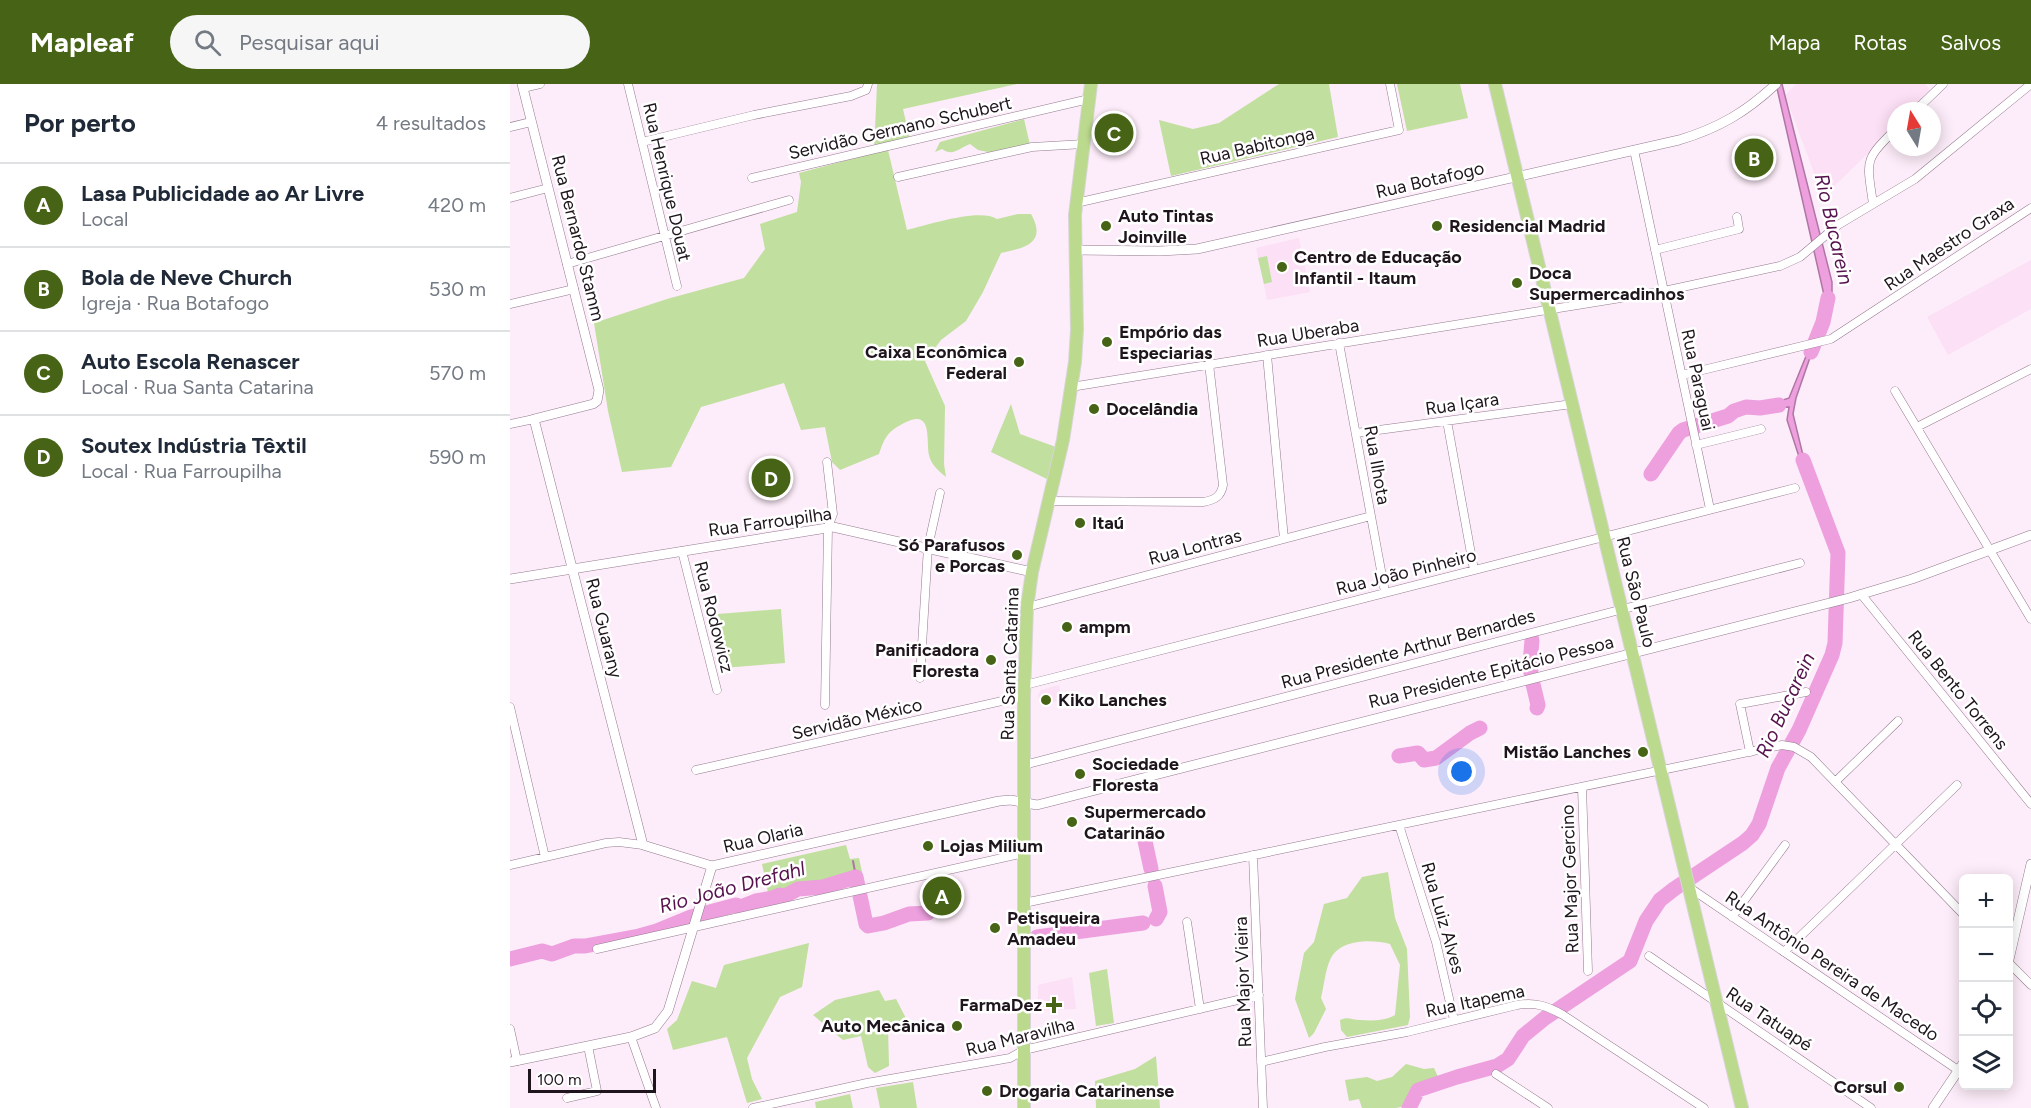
<!DOCTYPE html>
<html lang="pt">
<meta charset="utf-8">
<style>
:root{--surface:#fff;--page:#f6f6f7;--text:#1f2937;--muted:#747a83;--line:#e0e1e3;--accent:#466316}
body{margin:0;font-family:Figtree,sans-serif;background:var(--page);color:var(--text)}
.controls{position:absolute;right:18px;bottom:18px;display:grid;overflow:hidden;border-radius:9px;box-shadow:0 3px 15px #0003}
.controls button{width:54px;height:54px;display:grid;place-items:center;padding:0;border:0;border-bottom:2px solid var(--line);background:var(--surface);color:var(--text);font:30px sans-serif}
.compass{position:absolute;left:1377px;top:18px;width:54px;height:54px;border-radius:50%;background:var(--surface);box-shadow:0 3px 15px #0003;rotate:349deg}
.scale{position:absolute;left:18px;bottom:15px;width:128px;box-sizing:border-box;padding-left:6px;border:3px solid #1f151d;border-top:0;font-size:16px;line-height:21px;white-space:nowrap;color:#1f151d;-webkit-text-stroke:4px #fff;paint-order:stroke}
.you{position:absolute;left:952px;top:688px;width:21px;height:21px;margin:-15px;border:4px solid #fff;border-radius:50%;background:#1a73e8;box-shadow:0 0 0 9px #1a73e833}
.badge{display:grid;place-items:center;width:39px;height:39px;border-radius:50%;background:var(--accent);color:#fff;font-size:20px;font-weight:700}
.pin{position:absolute;translate:-50% -50%;border:3px solid #fff;box-shadow:0 2px 6px #0006}
.list{margin:0;padding:0;list-style:none}
h2{display:flex;justify-content:space-between;align-items:center;height:78px;margin:0;padding:0 24px;font-size:26px}
h2 small{font-size:20px;font-weight:400;color:var(--muted)}
.list li{display:grid;grid-template-columns:39px 1fr auto;gap:18px;align-items:center;box-sizing:border-box;height:84px;padding:0 24px;border-top:2px solid var(--line)}
.list b{display:block;font-size:22px;white-space:nowrap}
.list p{margin:0;font-size:20px;white-space:nowrap;color:var(--muted)}
.list em{font-size:20px;font-style:normal;color:var(--muted)}
.icon{flex:none;width:33px;height:33px;fill:none;stroke:currentColor;stroke-width:2;stroke-linecap:round;stroke-linejoin:round}
.map{position:relative;flex:none;width:1521px;height:1024px;overflow:hidden}
header{display:flex;align-items:center;gap:36px;box-sizing:border-box;height:84px;padding:0 30px;background:var(--accent);color:#fff}
header strong{font-size:28px}
nav{display:flex;gap:33px;margin-inline-start:auto;font-size:21px}
.search{width:420px;height:54px;background:var(--page);display:flex;align-items:center;gap:15px;box-sizing:border-box;padding:0 21px;border-radius:33px;color:var(--muted);font-size:22px}
main{display:flex}
aside{flex:1;background:var(--surface)}
.map>svg:first-child{display:block}
.built{fill:#fce0f5}
.green{fill:#c1df9e}
.water{fill:#ed9fde;stroke:#af76a4;stroke-width:1.5}
.lines{fill:none;stroke-linecap:round;stroke-linejoin:round}
.stream{stroke:#af76a4;stroke-width:2}
.river{stroke:#ed9fde;stroke-width:15}
.minor-casing{stroke:#937b8e;stroke-width:9}
.tertiary-casing{stroke:#937b8e;stroke-width:10}
.primary-casing{stroke:#d7d5d6;stroke-width:14}
.minor{stroke:#fff;stroke-width:8}
.tertiary{stroke:#fff;stroke-width:9}
.primary{stroke:#bcda8e;stroke-width:12}
.poi-dot{fill:#466316;stroke:#fff;stroke-width:2}
.labels{text-anchor:middle;stroke-width:5;stroke-linejoin:round;paint-order:stroke}
.street-label{font-size:18px;fill:#1f151d;stroke:#fff}
.poi-label{font-size:18px;font-weight:bold;fill:#1f151d;stroke:#fff;text-anchor:start}
.water-label{font-size:20px;font-style:italic;fill:#57124e;stroke:#fff}
</style>
<header>
<strong>Mapleaf</strong>
<div class="search"><svg class="icon" aria-label="search" viewBox="0 0 24 24"><circle cx="10" cy="10" r="6"/><path d="M15 15l6 6"/></svg>Pesquisar aqui</div>
<nav><a>Mapa</a><a>Rotas</a><a>Salvos</a></nav>
</header>
<main>
<aside>
<h2>Por perto<small>4 resultados</small></h2>
<ul class="list">
<li><span class="badge">A</span><div><b>Lasa Publicidade ao Ar Livre</b><p>Local</p></div><em>420 m</em></li>
<li><span class="badge">B</span><div><b>Bola de Neve Church</b><p>Igreja · Rua Botafogo</p></div><em>530 m</em></li>
<li><span class="badge">C</span><div><b>Auto Escola Renascer</b><p>Local · Rua Santa Catarina</p></div><em>570 m</em></li>
<li><span class="badge">D</span><div><b>Soutex Indústria Têxtil</b><p>Local · Rua Farroupilha</p></div><em>590 m</em></li>
</ul>
</aside>
<div class="map">
<svg width="1521" height="1024" viewBox="0 0 1521 1024">
<rect width="100%" height="100%" fill="#fdecf9"/>
<path class="built" d="M1286,0H1415L1422,8L1401,27H1386V42L1313,113L1275,11Z
M789,154L800,208L757,216L746,164Z
M1521,176V225L1438,271L1417,233Z
M549,601L552,616L530,621L528,611L531,606Z
M562,893L566,925L528,926V901Z"/>
<path class="green" d="M367,0H507L393,25L400,56L377,62L397,146C419,141 468,124 487,135L508,130H521C538,160 513,164 491,169L473,208L456,237L431,256L415,277L435,322L434,380L436,393C429,387 421,381 419,371C416,355 423,324 394,339C377,348 375,353 369,370L330,386L322,378L315,343L291,346L274,299L191,323L161,383L112,388L98,327L84,239L157,215L234,194L255,165L250,140L287,128L291,98L289,89L364,69Z
M769,0H819L828,53L661,92L649,36L683,45L709,39Z
M887,0H950L958,34L897,47Z
M514,35L520,61L483,69L468,66L460,60C449,64 443,73 432,65L425,68L430,58Z
M757,172L762,198L754,200L748,174Z
M501,320L510,350L546,363L539,396L481,368Z
M271,525L275,579L212,584L208,530Z
M336,761L340,775L349,774L354,797L260,818L252,780Z
M878,788L885,834L897,865L900,933L898,941L837,953L831,946L830,936C838,932 842,936 850,936C862,937 875,937 885,931L890,881L880,860C861,855 829,855 820,876C815,887 814,902 811,914L816,925L804,949L799,954L785,915L794,869L804,858L814,820L837,814L852,793Z
M299,859L292,903L270,913L237,974L242,995L252,1015L237,1019L217,953L163,966L157,945L167,936L182,897L206,904L214,881Z
M597,885L604,939L586,942L579,889Z
M369,906L375,917L386,915L399,940L378,945L379,982L365,989L358,983L351,952L333,956L303,931L325,916Z
M646,972L650,1024H586L585,997L625,985Z
M896,980L914,985L924,984L929,995L901,1004L895,1022L886,1024H852L849,1015L839,1017L835,996L857,993L867,997L882,993Z
M403,998L407,1024H370L366,1004Z
M340,1010L343,1024H306L305,1018Z"/>
<path class="water" d="M1266,0H1272L1322,198V210L1286,314L1283,330L1299,396L1296,394L1277,336L1279,323L1250,324L1279,314L1307,245L1314,211Z"/>
<g class="lines">
<path class="stream" d="M343,777L346,793"/>
<path class="river" d="M1301,268L1313,238L1318,214
M1141,390L1169,349L1173,346L1218,332L1224,327L1236,323L1250,324L1269,321
M1021,589L1020,580L1022,556
M1023,600L1028,621L1027,624
M889,672L908,669L914,676L926,674L960,649L970,644
M635,757L641,785
M645,802L650,828L646,835
M527,853L633,839
M0,875L32,867L42,870L64,862H75L129,852L147,847L181,833L226,821L231,823L246,817L263,814L270,811L275,812L288,805L313,803L346,793L356,840L358,842L374,839L399,830L418,829
M899,1024L908,1006L947,993L987,982L998,975L1013,952L1035,934L1120,877L1136,837L1150,816L1164,805L1233,759L1242,751L1249,740L1268,684L1289,646L1322,571L1325,559L1328,469L1293,376"/>
<defs>
<path id="minor" d="M118,0L167,202
M13,4L30,0
M1405,27L1433,0
M0,43L21,38
M132,58L244,31L341,12L356,6L358,0
M1124,66L1200,425
M388,93L522,63L574,60
M242,94L579,15
M0,114L38,104
M566,119L889,46L880,0
M1363,120C1357,76 1353,77 1386,45
M1145,166L1229,145L1227,133
M57,180L279,116
M0,220L64,205
M829,259L875,508
M757,271L774,455
M1172,291L1321,255L1521,124
M561,303L1154,207L1270,182L1290,173L1328,141L1405,95L1521,0
M1385,307L1521,535
M937,337L964,486
M0,340L24,335
M1407,343L1521,285
M846,349L1062,320
M1186,361L1251,345
M539,417L693,418C704,416 711,413 713,401L699,280
M172,467L207,606
M1351,510L1521,720
M517,523L861,432
M410,594L418,463L430,409
M515,601L1285,404
M315,621L318,443L323,430L317,378
M0,623L35,773
M1240,668L1230,620L1296,608
M514,681L1290,479
M186,686L514,612
M1325,698L1388,637
M1072,703L1078,887
M889,741L926,858L944,936
M743,771L753,1024
M0,781L96,759L109,758L133,761
M1180,804L1448,986
M514,819L1272,661L1284,663L1301,673L1454,831
M1222,833L1275,761
M677,838L690,925
M87,865L514,769
M1274,868L1447,701
M1139,872L1361,1024
M1498,878L1521,901
M0,945L7,977
M121,953L146,1024
M751,978L815,963L897,948L1007,921C1026,918 1037,922 1053,931L1194,1024
M986,990L1038,1024
M57,1014L87,1007L78,962
M243,1024L357,999L500,974L514,966L749,911"/>
<path id="tertiary" d="M12,0L89,306L87,317L83,320L24,335L133,761L202,782L489,717L501,716L527,721L1339,514L1402,495L1521,451
M565,166L650,167L687,165L1169,56C1209,44 1236,28 1266,0
M0,495L323,443L522,488
M1498,880L1521,780
M0,978L121,953L145,944L158,927L202,782
M1423,1024L1454,978"/>
<path id="primary" d="M985,0L1232,1024
M514,1024V612L517,523L522,488L553,356L565,278L567,246L565,131L581,0"/>
</defs>
<use href="#minor" class="minor-casing"/>
<use href="#tertiary" class="tertiary-casing"/>
<use href="#primary" class="primary-casing"/>
<use href="#minor" class="minor"/>
<use href="#tertiary" class="tertiary"/>
<use href="#primary" class="primary"/>
</g>
<g class="poi-dot">
<circle cx="596" cy="142" r="6"/>
<circle cx="927" cy="142" r="6"/>
<circle cx="772" cy="183" r="6"/>
<circle cx="1007" cy="199" r="6"/>
<circle cx="597" cy="258" r="6"/>
<circle cx="509" cy="278" r="6"/>
<circle cx="584" cy="325" r="6"/>
<circle cx="570" cy="439" r="6"/>
<circle cx="507" cy="471" r="6"/>
<circle cx="557" cy="543" r="6"/>
<circle cx="481" cy="576" r="6"/>
<circle cx="536" cy="616" r="6"/>
<circle cx="1133" cy="668" r="6"/>
<circle cx="570" cy="690" r="6"/>
<circle cx="562" cy="738" r="6"/>
<circle cx="418" cy="762" r="6"/>
<circle cx="485" cy="844" r="6"/>
<path d="M541 912h6v6h6v6h-6v6h-6v-6h-6v-6h6z"/>
<circle cx="447" cy="942" r="6"/>
<circle cx="1389" cy="1003" r="6"/>
<circle cx="477" cy="1007" r="6"/>
</g>
<g class="labels">
<g class="street-label">
<text transform="translate(390 44) rotate(-13)" y="6">Servidão Germano Schubert</text>
<text transform="translate(747 62) rotate(-13)" y="6">Rua Babitonga</text>
<text transform="translate(920 96) rotate(-13)" y="6">Rua Botafogo</text>
<text transform="translate(157 98) rotate(77)" y="6">Rua Henrique Douat</text>
<text transform="translate(68 154) rotate(76)" y="6">Rua Bernardo Stamm</text>
<text transform="translate(1439 160) rotate(-34)" y="6">Rua Maestro Graxa</text>
<text transform="translate(798 249) rotate(-9)" y="6">Rua Uberaba</text>
<text transform="translate(1188 296) rotate(78)" y="6">Rua Paraguai</text>
<text transform="translate(952 320) rotate(-8)" y="6">Rua Içara</text>
<text transform="translate(867 381) rotate(80)" y="6">Rua Ilhota</text>
<text transform="translate(260 438) rotate(-8)" y="6">Rua Farroupilha</text>
<text transform="translate(685 463) rotate(-15)" y="6">Rua Lontras</text>
<text transform="translate(896 488) rotate(-14)" y="6">Rua João Pinheiro</text>
<text transform="translate(1126 508) rotate(76)" y="6">Rua São Paulo</text>
<text transform="translate(204 533) rotate(76)" y="6">Rua Rodowicz</text>
<text transform="translate(94 544) rotate(76)" y="6">Rua Guarany</text>
<text transform="translate(898 565) rotate(-15)" y="6">Rua Presidente Arthur Bernardes</text>
<text transform="translate(500 580) rotate(-88)" y="6">Rua Santa Catarina</text>
<text transform="translate(981 588) rotate(-14)" y="6">Rua Presidente Epitácio Pessoa</text>
<text transform="translate(1448 606) rotate(51)" y="6">Rua Bento Torrens</text>
<text transform="translate(347 635) rotate(-13)" y="6">Servidão México</text>
<text transform="translate(253 754) rotate(-13)" y="6">Rua Olaria</text>
<text transform="translate(1060 795) rotate(-92)" y="6">Rua Major Gercino</text>
<text transform="translate(933 834) rotate(74)" y="6">Rua Luiz Alves</text>
<text transform="translate(1322 882) rotate(34)" y="6">Rua Antônio Pereira de Macedo</text>
<text transform="translate(733 898) rotate(-92)" y="6">Rua Major Vieira</text>
<text transform="translate(965 917) rotate(-12)" y="6">Rua Itapema</text>
<text transform="translate(1259 935) rotate(34)" y="6">Rua Tatuapé</text>
<text transform="translate(510 953) rotate(-14)" y="6">Rua Maravilha</text>
</g>
<g class="poi-label">
<text x="608" y="138">Auto Tintas<tspan x="608" dy="21">Joinville</tspan></text>
<text x="939" y="148">Residencial Madrid</text>
<text x="784" y="179">Centro de Educação<tspan x="784" dy="21">Infantil - Itaum</tspan></text>
<text x="1019" y="195">Doca<tspan x="1019" dy="21">Supermercadinhos</tspan></text>
<text x="609" y="254">Empório das<tspan x="609" dy="21">Especiarias</tspan></text>
<text x="497" y="274" text-anchor="end">Caixa Econômica<tspan x="497" dy="21">Federal</tspan></text>
<text x="596" y="331">Docelândia</text>
<text x="582" y="445">Itaú</text>
<text x="495" y="467" text-anchor="end">Só Parafusos<tspan x="495" dy="21">e Porcas</tspan></text>
<text x="569" y="549">ampm</text>
<text x="469" y="572" text-anchor="end">Panificadora<tspan x="469" dy="21">Floresta</tspan></text>
<text x="548" y="622">Kiko Lanches</text>
<text x="1121" y="674" text-anchor="end">Mistão Lanches</text>
<text x="582" y="686">Sociedade<tspan x="582" dy="21">Floresta</tspan></text>
<text x="574" y="734">Supermercado<tspan x="574" dy="21">Catarinão</tspan></text>
<text x="430" y="768">Lojas Milium</text>
<text x="497" y="840">Petisqueira<tspan x="497" dy="21">Amadeu</tspan></text>
<text x="532" y="927" text-anchor="end">FarmaDez</text>
<text x="435" y="948" text-anchor="end">Auto Mecânica</text>
<text x="1377" y="1009" text-anchor="end">Corsul</text>
<text x="489" y="1013">Drogaria Catarinense</text>
</g>
<g class="water-label">
<text transform="translate(1324 145) rotate(77)" y="7">Rio Bucarein</text>
<text transform="translate(1275 621) rotate(-65)" y="7">Rio Bucarein</text>
<text transform="translate(222 803) rotate(-15)" y="7">Rio João Drefahl</text>
</g>
</g>
</svg>
<div class="controls">
<button>+</button>
<button>−</button>
<button><svg class="icon" aria-label="locate" viewBox="0 0 24 24"><circle cx="12" cy="12" r="6"/><path d="M12 2v4M12 18v4M2 12h4M18 12h4"/></svg></button>
<button><svg class="icon" aria-label="layers" viewBox="0 0 24 24"><path d="M12 4l9 5-9 5-9-5zM3 14l9 5 9-5"/></svg></button>
</div>
<svg class="compass" viewBox="-18 -18 36 36"><path d="M0-13l5 13h-10z" fill="#e53935"/><path d="M0 13l5-13h-10z" fill="#747a83"/></svg>
<div class="scale">100 m</div>
<div class="you"></div>
<div class="pin badge" style="left:432px;top:812px">A</div>
<div class="pin badge" style="left:1244px;top:74px">B</div>
<div class="pin badge" style="left:604px;top:49px">C</div>
<div class="pin badge" style="left:261px;top:394px">D</div>
</div>
</main>
